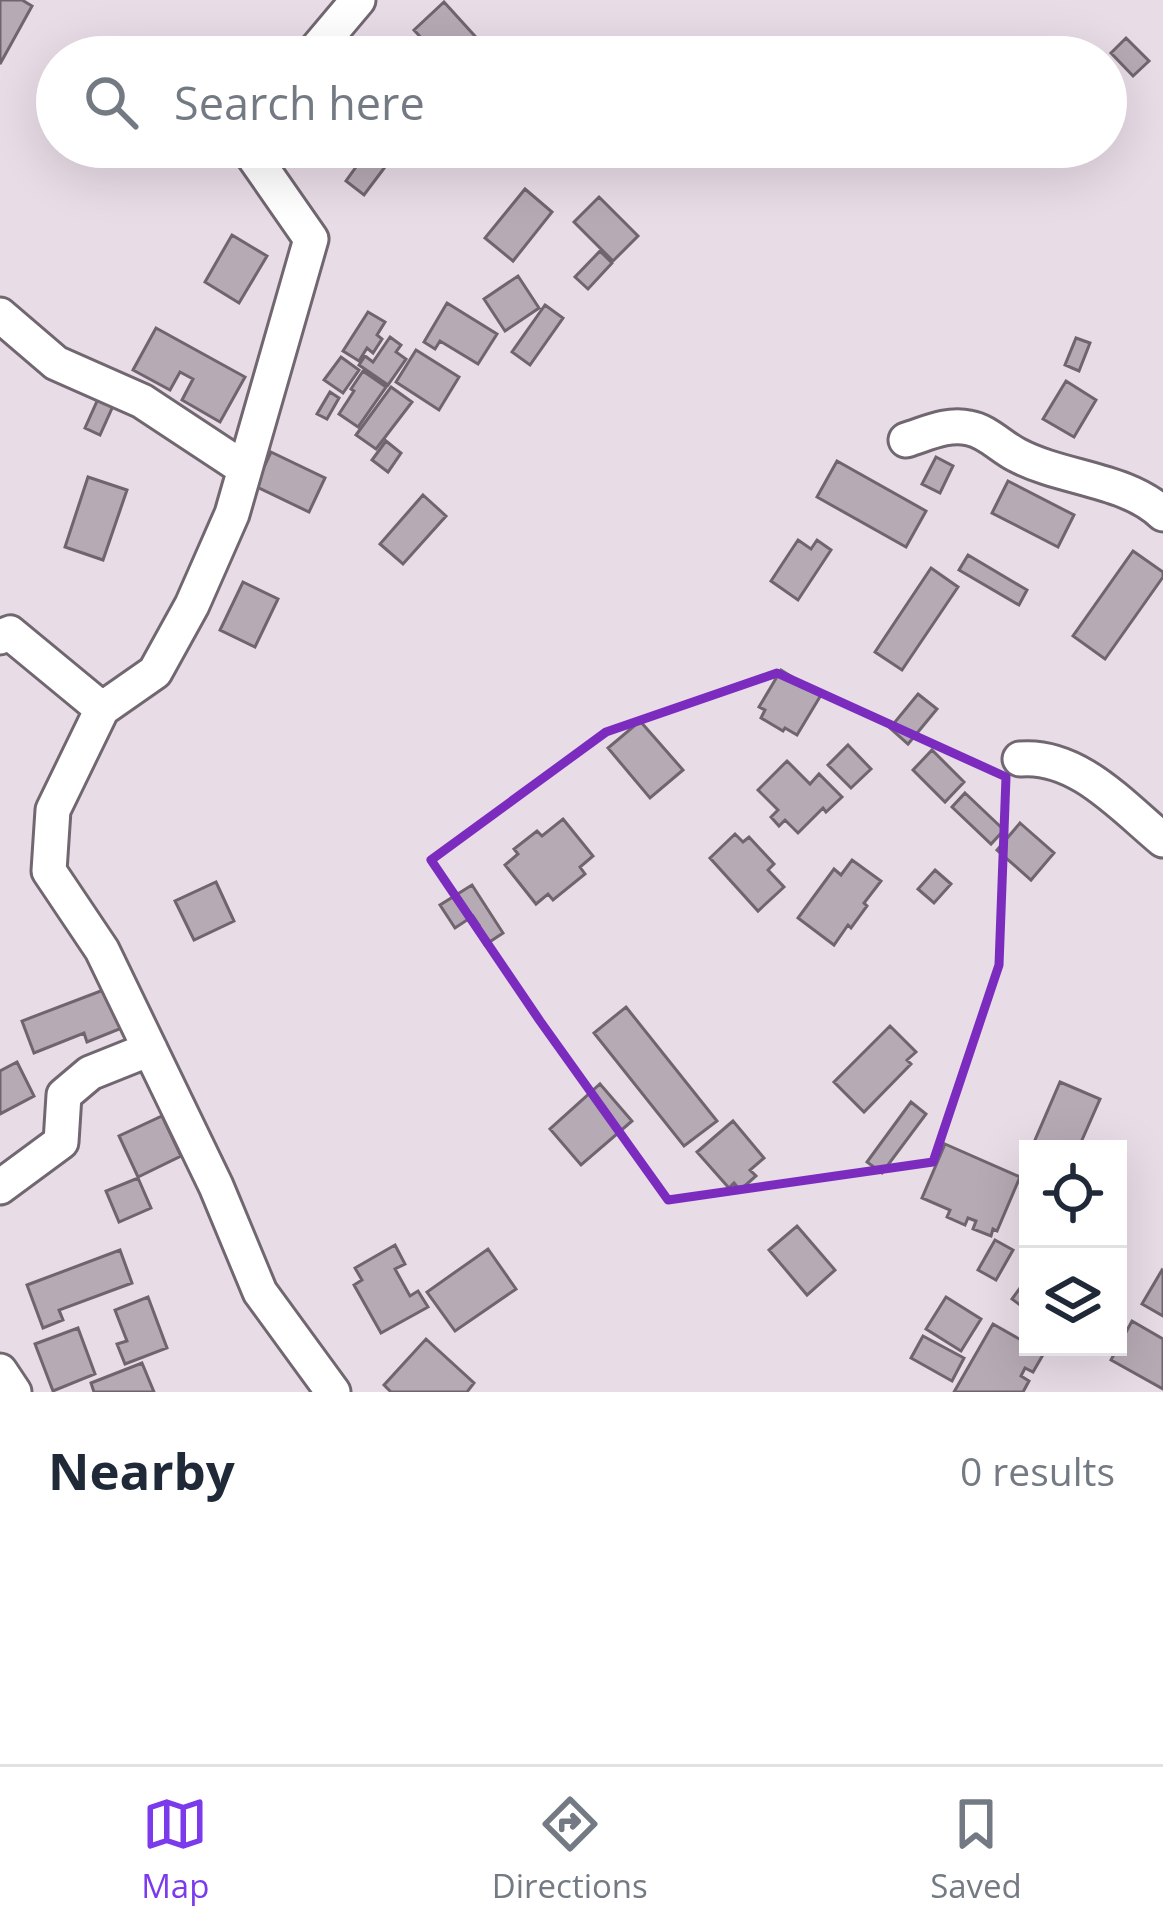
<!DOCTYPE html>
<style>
:root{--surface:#fff;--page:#f2f2f3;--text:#1f2937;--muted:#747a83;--line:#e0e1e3;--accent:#7c3aed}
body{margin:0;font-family:"Open Sans",sans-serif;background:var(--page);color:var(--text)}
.controls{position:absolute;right:36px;bottom:36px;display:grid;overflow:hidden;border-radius:0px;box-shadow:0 12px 48px #0002}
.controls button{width:108px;height:108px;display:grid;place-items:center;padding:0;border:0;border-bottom:3px solid var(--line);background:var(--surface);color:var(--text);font:60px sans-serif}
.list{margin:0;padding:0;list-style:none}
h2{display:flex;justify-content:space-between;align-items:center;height:156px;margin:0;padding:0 48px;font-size:51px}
h2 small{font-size:39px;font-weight:400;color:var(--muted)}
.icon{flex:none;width:66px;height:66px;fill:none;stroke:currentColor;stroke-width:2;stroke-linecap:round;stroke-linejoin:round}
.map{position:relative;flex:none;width:1163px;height:1392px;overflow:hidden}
.search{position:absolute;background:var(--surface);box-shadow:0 12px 48px #0002;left:36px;right:36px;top:36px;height:132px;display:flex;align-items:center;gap:30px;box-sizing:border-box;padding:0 42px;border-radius:66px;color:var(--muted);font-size:45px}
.sheet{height:372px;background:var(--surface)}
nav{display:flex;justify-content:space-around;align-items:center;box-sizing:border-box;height:168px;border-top:3px solid var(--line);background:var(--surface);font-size:33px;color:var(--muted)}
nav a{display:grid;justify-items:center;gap:6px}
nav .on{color:var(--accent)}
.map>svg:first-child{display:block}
.building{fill:#b6aab5;stroke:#70656f;stroke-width:3}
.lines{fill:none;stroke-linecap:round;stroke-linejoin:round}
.minor-casing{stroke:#716771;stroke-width:39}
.minor{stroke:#fff;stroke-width:33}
.marked{fill:none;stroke:#7b2cbf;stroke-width:9;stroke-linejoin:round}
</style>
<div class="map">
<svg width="1163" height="1392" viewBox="0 0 1163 1392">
<rect width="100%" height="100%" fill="#e8dce7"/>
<path class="building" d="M0,0H22L32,6L0,64Z
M444,2L493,56L492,57H439L414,30Z
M1126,38L1149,61L1133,76L1111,53Z
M366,153L385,167L364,195L346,181Z
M525,189L552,212L513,261L485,238Z
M599,197L638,236L613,261L574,222Z
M232,235L267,256L239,303L205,282Z
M600,251L612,263L588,289L575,277Z
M518,276L539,308L505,331L484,299Z
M447,303L497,334L478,364L440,341L435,349L424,342Z
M545,305L563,318L530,365L512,352Z
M368,312L385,322L377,335L382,339L373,353L367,348L359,361L343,351Z
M156,328L245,377L220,422L182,400L193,379L180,372L170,390L133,370Z
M390,337L401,345L396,352L406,359L388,385L359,365L365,356L373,362Z
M1076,338L1090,343L1079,371L1065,365Z
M416,350L459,377L439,410L396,382Z
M341,357L359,370L343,393L324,380Z
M363,371L386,387L358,427L339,414L354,391L351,389Z
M1066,381L1096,400L1074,437L1043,419Z
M391,387L412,402L376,449L356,435Z
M330,392L339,398L327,419L317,414Z
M98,399L113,406L100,435L85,428Z
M386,441L401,453L388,472L372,460Z
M271,452L325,478L309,512L255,486Z
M936,457L953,466L940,493L922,484Z
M837,461L926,511L906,547L817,497Z
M88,477L127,490L103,560L65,547Z
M1008,481L1074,515L1058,547L992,513Z
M423,495L446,516L403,564L380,544Z
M798,540L811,549L817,540L831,550L798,600L771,581Z
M1133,551L1163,572V577L1105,659L1073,636Z
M968,555L1027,590L1019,605L959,570Z
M931,568L958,587L902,670L875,652Z
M243,582L278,599L255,647L220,630Z
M781,670L821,695L797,735L785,728L783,731L761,718L765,710L759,707Z
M918,694L937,709L908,744L890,728Z
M640,721L683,770L650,798L608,748Z
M848,745L871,769L851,788L828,765Z
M932,750L964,782L945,802L913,770Z
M787,761L810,784L819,774L842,797L826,812L823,808L798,833L785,820L779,826L771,817L778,810L758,790Z
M965,793L1004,830L991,844L952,807Z
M563,819L593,856L580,867L585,874L553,900L548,894L536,904L505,865L518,854L514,849L537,831L542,836Z
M1020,823L1054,853L1031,880L997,850Z
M735,834L743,842L749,837L774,864L768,870L784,887L758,911L710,858Z
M852,860L881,881L864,903L867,906L851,928L848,925L834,945L798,918L834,869L841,875Z
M935,870L951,884L934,903L918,889Z
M216,882L234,921L194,940L175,901Z
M472,885L503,933L485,945L474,928L479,925L473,916L455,928L440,905Z
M106,989L122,1028L87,1042L84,1033L34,1053L22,1021Z
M626,1007L717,1121L684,1146L594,1033Z
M890,1026L916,1052L907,1060L911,1064L864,1112L834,1082Z
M17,1062L34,1096L0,1114V1071Z
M1060,1082L1100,1099L1078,1149H1055L1035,1140Z
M600,1084L632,1121L581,1165L550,1129Z
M911,1102L926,1114L882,1173L867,1162Z
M162,1116L181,1156L138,1177L119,1136Z
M733,1121L764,1158L750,1170L756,1176L740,1190L734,1183L729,1188L697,1152Z
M945,1144L1020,1177L997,1231L993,1229L991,1236L973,1229L976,1221L968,1218L965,1225L947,1217L950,1210L922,1198Z
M138,1178L151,1208L119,1222L106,1191Z
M797,1226L835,1270L807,1295L769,1250Z
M995,1240L1013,1250L996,1280L978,1270Z
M395,1245L405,1264L395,1269L410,1296L418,1291L428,1307L381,1333L354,1285L362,1280L355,1268Z
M488,1249L516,1289L455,1331L427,1292Z
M120,1250L132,1283L59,1310L63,1320L43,1328L27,1285Z
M1162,1270L1163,1271V1316L1142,1304Z
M1028,1277V1311L1012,1299Z
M148,1297L167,1348L125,1364L117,1344L127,1341L115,1310Z
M946,1297L981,1319L961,1351L926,1329Z
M1132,1321L1163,1339V1389L1111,1360Z
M993,1324L1028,1344V1347L1044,1353L1033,1372L1025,1368L1021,1376L1029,1381L1023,1392H954Z
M78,1328L95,1374L53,1391L35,1344Z
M923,1336L964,1358L952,1381L911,1358Z
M426,1339L474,1383L467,1392H391L384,1385Z
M142,1363L154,1392H94L91,1383Z"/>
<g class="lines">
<defs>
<path id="minor" d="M310,57L358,0
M0,315L56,363L142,401L245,469
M906,440C926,434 947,423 969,428C987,431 1001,447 1017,455C1062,479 1127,479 1163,514
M0,637L10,633L102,709L53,810L49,871L102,950L216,1186L260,1292L333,1392
M102,709L155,672L192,605L232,514L311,239L247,147
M1020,759C1077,754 1122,806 1163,840
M0,1187L61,1142L64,1095L90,1073L150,1049
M0,1371L14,1392"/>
</defs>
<use href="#minor" class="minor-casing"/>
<use href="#minor" class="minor"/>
</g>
<path class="marked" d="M777,673L1006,777L999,965L933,1162L668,1200L540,1021L431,860L606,732Z"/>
</svg>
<div class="controls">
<button><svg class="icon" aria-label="locate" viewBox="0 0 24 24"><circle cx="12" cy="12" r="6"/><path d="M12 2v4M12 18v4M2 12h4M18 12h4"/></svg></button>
<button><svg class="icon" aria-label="layers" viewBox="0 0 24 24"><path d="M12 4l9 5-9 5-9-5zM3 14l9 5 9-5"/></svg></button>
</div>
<div class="search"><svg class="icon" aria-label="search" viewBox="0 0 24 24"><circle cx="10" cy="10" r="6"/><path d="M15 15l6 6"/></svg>Search here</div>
</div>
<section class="sheet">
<h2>Nearby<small>0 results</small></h2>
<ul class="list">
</ul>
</section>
<nav>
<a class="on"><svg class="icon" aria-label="map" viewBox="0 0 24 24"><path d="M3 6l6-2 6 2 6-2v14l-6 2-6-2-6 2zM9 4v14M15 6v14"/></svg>Map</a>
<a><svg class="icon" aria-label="directions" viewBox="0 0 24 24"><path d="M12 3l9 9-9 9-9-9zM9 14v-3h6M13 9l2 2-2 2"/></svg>Directions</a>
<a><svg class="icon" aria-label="saved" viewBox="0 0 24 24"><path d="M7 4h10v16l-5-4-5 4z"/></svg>Saved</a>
</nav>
